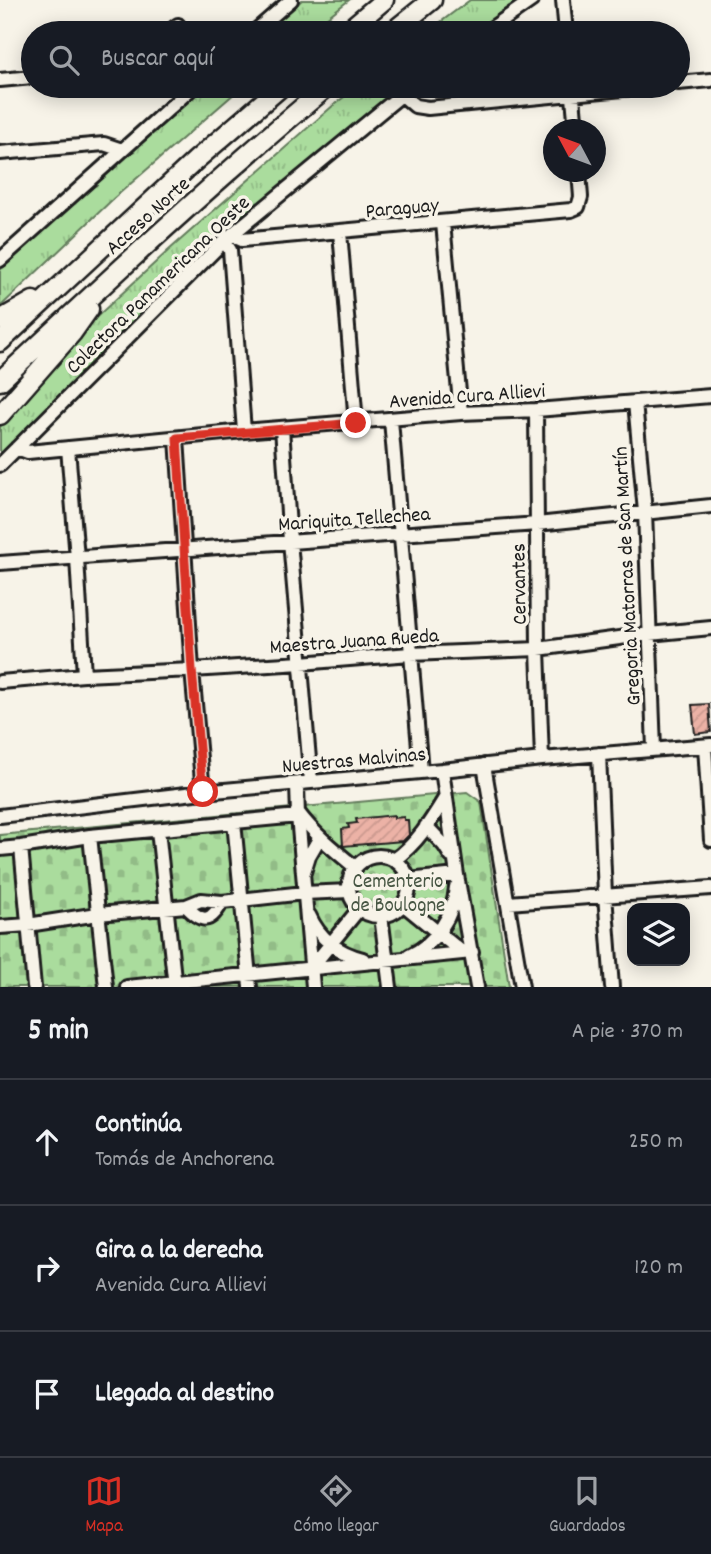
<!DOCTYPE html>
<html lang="es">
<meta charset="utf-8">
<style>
:root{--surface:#171b24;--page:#20242c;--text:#f1f3f6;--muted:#9ea1a6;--line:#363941;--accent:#d93025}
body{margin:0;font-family:Dekko,sans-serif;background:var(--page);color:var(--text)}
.controls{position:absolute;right:21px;bottom:21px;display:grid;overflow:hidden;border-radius:14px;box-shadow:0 4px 18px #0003}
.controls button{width:63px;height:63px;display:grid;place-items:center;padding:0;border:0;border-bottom:2px solid var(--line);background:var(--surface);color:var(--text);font:35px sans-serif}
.compass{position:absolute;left:543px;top:119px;width:63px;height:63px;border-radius:50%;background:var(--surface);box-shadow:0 4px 18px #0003;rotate:311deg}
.stop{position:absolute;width:21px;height:21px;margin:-16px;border:5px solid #d93025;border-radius:50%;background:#fff}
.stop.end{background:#d93025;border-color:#fff;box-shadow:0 2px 7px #0008}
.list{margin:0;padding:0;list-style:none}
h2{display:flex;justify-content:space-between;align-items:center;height:91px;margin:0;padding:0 28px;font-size:30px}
h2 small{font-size:23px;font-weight:400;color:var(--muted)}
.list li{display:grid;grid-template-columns:46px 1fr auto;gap:21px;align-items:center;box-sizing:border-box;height:126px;padding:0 28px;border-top:2px solid var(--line)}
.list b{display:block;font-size:26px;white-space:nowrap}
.list p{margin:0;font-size:23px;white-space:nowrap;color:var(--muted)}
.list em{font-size:23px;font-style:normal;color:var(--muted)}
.icon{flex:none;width:38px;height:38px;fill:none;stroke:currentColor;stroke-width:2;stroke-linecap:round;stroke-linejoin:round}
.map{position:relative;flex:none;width:711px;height:987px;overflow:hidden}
.search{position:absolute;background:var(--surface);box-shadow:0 4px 18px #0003;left:21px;right:21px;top:21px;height:77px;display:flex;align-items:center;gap:18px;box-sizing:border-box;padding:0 24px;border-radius:38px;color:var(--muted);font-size:26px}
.sheet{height:469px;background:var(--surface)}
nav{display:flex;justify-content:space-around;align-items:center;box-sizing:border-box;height:98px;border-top:2px solid var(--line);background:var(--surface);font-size:19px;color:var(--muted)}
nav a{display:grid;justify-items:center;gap:4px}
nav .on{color:var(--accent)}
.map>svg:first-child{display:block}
.grass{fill:url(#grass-tufts);stroke:#637c5c;stroke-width:2}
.cemetery{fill:url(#cemetery-stones);stroke:#637c5c;stroke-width:2}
.building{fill:url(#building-hatch);stroke:#1c1c1c;stroke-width:2}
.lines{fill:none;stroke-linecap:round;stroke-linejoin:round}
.minor-casing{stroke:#1c1c1c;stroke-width:18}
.highway-casing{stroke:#1c1c1c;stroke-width:23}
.minor{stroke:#f7f3e8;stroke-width:12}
.highway{stroke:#f7f3e8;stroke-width:18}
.route{stroke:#d93025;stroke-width:9}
.labels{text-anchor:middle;stroke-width:7;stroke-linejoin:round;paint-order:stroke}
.street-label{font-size:21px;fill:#1c1c1c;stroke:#f7f3e8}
.park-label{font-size:21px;fill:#475643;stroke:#f7f3e8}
</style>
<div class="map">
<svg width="711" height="987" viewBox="0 0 711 987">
<defs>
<pattern id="grass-tufts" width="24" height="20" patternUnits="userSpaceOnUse" patternTransform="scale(1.75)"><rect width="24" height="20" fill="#aadc9d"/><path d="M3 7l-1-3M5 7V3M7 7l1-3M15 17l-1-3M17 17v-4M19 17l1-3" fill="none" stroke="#92bc87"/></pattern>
<pattern id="cemetery-stones" width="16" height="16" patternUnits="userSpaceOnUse" patternTransform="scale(1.75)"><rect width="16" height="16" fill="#aadc9d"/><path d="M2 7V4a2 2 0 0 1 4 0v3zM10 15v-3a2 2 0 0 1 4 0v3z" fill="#92bc87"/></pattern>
<pattern id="building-hatch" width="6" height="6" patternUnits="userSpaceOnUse" patternTransform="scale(1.75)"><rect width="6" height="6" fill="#ecb2a6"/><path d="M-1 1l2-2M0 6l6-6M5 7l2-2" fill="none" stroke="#ca988e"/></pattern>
</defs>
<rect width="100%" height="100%" fill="#f7f3e8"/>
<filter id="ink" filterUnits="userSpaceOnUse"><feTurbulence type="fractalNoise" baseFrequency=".0143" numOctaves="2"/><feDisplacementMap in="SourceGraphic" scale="14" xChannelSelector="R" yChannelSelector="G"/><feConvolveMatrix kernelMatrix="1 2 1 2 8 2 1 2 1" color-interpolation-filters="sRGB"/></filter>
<g filter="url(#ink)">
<path class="grass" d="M302,0H349L307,33H263Z
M470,0H525L479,33H426Z
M204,86H243L113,199L0,307V270L119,160Z
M359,86H407L356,126L0,460V427L33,382L63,348L169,250L336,103Z"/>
<path class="cemetery" d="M467,792L481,802L509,987H0V835Z"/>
<path class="building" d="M709,704L711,732L695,734L692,705Z
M394,815V818L404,817V820H408L409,835L403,841L343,846L342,829L349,828L348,824L357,823L356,819Z"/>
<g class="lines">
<defs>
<path id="minor" d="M563,0L566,33
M168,33L178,25
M253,33L291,0
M485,33L532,0
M0,80L33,77
M678,83L711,80
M572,86L576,130
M401,94L415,106L428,108L654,86
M0,153L104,144L122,150
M443,223L461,413
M340,232L356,423
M231,235L242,240L571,210L578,207L581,197L579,172
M224,241L230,250L244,431
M0,260L194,86
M635,402L645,512L654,749
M536,410L538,649L542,759
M391,420L421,771
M282,428L290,541L311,782
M177,438L192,670L203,792
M17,448L28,452L244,431L461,413L536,410L711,396
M68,448L77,558L84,675
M0,465L224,241L412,86
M0,563L537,524L711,506
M0,682L84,675L192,670L301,663L410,654L538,649L649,634L711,628
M705,746L711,840
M599,754L605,895L612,987
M484,765L522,987
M442,770L457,875L477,987
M297,784L298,816L313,987
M297,811C313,833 334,850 355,867
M0,816L203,792L442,770L542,759L711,745
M234,822L250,987
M426,826L444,845L451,856
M158,830L175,987
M90,836L106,987
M21,847L34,987
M0,849L21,847L90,836L298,816
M349 886a30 30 0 1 1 60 0a30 30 0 1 1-60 0Z
M394,860C417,844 431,821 445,798
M304,872L309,856L320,837
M408,880L457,875
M508,903L711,888
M403,904L463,953
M186,906C202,923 210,924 222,902
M309,915C319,938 338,953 363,959
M381,916L390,987
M0,927L28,925L98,914L186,906L201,900L222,902L304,893L349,891
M409,956C435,944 454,916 456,887
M311,968L359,909
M127,987L472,952"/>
<path id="highway" d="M345,33L384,0
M391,33L432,0
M0,320L33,301
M0,342L196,160L282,86
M0,381C107,281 215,180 328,86
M0,415L72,333L89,309"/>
</defs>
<use href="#minor" class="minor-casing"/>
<use href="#highway" class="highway-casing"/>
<use href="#minor" class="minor"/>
<use href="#highway" class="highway"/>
</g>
</g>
<g class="lines" filter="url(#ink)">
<path class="route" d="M203,792L192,670L177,438L356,423"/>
</g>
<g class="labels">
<g class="street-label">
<text transform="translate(402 207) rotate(-5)" y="7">Paraguay</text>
<text transform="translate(147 215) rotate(-42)" y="7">Acceso Norte</text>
<text transform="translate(157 284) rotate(-44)" y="7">Colectora Panamericana Oeste</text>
<text transform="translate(467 395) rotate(-4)" y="7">Avenida Cura Allievi</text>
<text transform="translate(354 518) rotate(-4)" y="7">Mariquita Tellechea</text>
<text transform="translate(626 576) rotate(-93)" y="7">Gregoria Matorras de San Martín</text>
<text transform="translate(518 584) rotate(-91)" y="7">Cervantes</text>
<text transform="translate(354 640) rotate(-4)" y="7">Maestra Juana Rueda</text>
<text transform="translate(354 759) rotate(-5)" y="7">Nuestras Malvinas</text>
</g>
<g class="park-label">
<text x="398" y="887">Cementerio<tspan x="398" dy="24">de Boulogne</tspan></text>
</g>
</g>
</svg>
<div class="controls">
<button><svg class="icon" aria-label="layers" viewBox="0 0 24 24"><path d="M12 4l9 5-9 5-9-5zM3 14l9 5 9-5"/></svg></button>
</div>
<svg class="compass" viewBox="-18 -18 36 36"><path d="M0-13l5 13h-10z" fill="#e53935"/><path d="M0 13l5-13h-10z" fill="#9ea1a6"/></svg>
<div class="stop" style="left:203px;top:792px"></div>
<div class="stop end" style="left:356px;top:423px"></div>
<div class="search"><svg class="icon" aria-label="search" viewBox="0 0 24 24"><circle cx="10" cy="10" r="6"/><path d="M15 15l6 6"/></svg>Buscar aquí</div>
</div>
<section class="sheet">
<h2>5 min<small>A pie · 370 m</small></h2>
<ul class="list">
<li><svg class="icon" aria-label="ahead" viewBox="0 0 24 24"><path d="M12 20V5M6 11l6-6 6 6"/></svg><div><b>Continúa</b><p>Tomás de Anchorena</p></div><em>250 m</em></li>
<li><svg class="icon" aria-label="right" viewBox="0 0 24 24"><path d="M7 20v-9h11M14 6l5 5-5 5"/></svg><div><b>Gira a la derecha</b><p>Avenida Cura Allievi</p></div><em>120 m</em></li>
<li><svg class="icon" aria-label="arrive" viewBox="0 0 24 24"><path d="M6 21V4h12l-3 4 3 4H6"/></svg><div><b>Llegada al destino</b></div></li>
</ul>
</section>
<nav>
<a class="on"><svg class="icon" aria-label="map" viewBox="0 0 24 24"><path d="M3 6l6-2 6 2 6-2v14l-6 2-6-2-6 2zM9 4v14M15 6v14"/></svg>Mapa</a>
<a><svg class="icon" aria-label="directions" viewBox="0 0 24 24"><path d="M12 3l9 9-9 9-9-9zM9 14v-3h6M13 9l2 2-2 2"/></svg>Cómo llegar</a>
<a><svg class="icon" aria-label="saved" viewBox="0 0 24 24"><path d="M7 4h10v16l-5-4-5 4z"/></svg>Guardados</a>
</nav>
